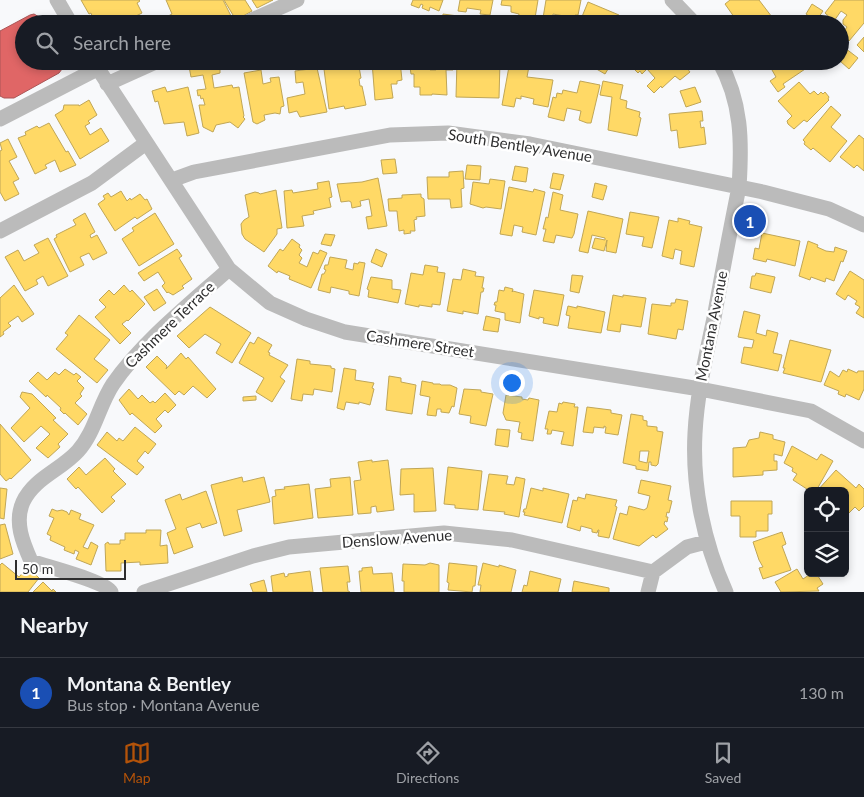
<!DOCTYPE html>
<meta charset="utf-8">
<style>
:root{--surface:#171b24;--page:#242831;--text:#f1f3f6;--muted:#9ea1a6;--line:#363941;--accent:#b45309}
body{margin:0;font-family:Lato,sans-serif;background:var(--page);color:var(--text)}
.controls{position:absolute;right:15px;bottom:15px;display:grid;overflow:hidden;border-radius:8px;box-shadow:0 2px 8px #0003}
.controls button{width:45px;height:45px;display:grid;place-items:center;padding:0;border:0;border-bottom:1px solid var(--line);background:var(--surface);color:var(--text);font:25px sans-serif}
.scale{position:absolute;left:15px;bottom:12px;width:111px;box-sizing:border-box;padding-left:5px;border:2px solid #2e2e2f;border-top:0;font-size:14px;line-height:18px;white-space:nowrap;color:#2e2e2f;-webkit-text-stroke:4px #fff;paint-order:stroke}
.you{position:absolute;left:511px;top:382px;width:18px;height:18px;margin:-12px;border:4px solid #fff;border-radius:50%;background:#1a73e8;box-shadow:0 0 0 8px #1a73e833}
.badge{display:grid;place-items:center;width:32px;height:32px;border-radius:50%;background:var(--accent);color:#fff;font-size:16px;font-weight:700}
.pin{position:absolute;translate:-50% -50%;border:2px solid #fff;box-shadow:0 1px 5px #0006}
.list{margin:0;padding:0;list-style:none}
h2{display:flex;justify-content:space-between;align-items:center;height:65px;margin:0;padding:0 20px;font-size:21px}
h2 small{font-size:16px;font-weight:400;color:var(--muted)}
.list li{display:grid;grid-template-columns:32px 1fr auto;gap:15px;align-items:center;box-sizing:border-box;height:70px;padding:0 20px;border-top:1px solid var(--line)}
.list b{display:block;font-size:19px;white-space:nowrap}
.list p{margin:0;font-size:16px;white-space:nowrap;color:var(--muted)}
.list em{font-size:16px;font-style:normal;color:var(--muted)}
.icon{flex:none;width:28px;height:28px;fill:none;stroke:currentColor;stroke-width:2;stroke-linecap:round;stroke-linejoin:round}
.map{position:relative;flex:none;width:864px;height:592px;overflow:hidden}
.search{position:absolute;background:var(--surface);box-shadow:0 2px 8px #0003;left:15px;right:15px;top:15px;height:55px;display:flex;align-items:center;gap:12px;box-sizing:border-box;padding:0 18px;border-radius:28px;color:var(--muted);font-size:19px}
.sheet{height:135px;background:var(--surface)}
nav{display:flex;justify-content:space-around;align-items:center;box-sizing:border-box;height:70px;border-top:1px solid var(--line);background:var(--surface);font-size:14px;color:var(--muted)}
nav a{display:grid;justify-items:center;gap:2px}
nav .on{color:var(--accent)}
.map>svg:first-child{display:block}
.homes{fill:#ffd966;stroke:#c0a656;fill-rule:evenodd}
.shops{fill:#e06666;stroke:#ab5556}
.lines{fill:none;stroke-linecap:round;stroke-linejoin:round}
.minor{stroke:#bbb;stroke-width:15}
.labels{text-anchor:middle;stroke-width:5;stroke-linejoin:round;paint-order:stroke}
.street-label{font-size:15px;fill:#2e2e2f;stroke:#fff}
</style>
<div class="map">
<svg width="864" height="592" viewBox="0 0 864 592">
<rect width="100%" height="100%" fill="#f8f9fb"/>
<path class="homes" d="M81,0H139L140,1L137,3L142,13L134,17L138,24H95L91,13L89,14Z
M166,0H223L231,16L215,24H153L172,14Z
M224,0H245L252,11L236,20Z
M252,0H273L257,8Z
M413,0H443L439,11L430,7L429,11L422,8L423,5L421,4L419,8L411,5Z
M460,0H493L490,15L480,14L481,10L467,8L466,12L458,11Z
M502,0H538L534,24H517L519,14L511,12V6L501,5Z
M546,0H581L578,15H575L574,24H563L564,16L553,14L552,20L543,18Z
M730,0H759L775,21L779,18L783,24H750L748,20L743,24H739L725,4Z
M835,0H864V23L849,41L842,34L847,27L843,24V20L847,15L841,11L834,21L825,13Z
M588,2L619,15L617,21H618L617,24H579Z
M812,4L823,11L816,21L806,14Z
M443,14L458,16L457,24H442Z
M864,37V52L857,45Z
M845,48L858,58L849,69L840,61V54Z
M188,61H235L236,66L220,69V73L212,75L214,88L232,85L233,88L239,87L244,116L243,117L245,119L238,128L230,122L216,125L213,132L203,127L199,105H205L203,98L201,99L200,95L198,96L197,90L206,89L203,75L191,77Z
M323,61H358L361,78L359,79L360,86H362L366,105L345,109L344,106L329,109Z
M382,61H400L402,80L397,81V84H391L393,98L375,100L372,62Z
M409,61H412V68L430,67V70H436V61H453V70H446L447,95L432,94V95H420V87H414V74H411Z
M457,61H500L499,98L456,97Z
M510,61H530L527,77L553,80L548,107L533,104L534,99L521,96V99L516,98L514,107L502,105Z
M597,61H613L605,74L593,67Z
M640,61H677L680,64L682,62L690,72L680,80L675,76L662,88L661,86L654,93L647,86L655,78L647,69L642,74L640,71L638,73L633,68Z
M783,61H813L814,63L783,84L785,87L778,92L770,81L776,77L772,70Z
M317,68L327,112L300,117L297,111L289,113L287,98L305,94L303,82L296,83L295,71Z
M261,70L263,84L271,82L270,78L279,77L284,106L281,107L280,114L275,113L264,115L265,120L257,124L253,122L244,73Z
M580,81L600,85L591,123H587L579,120L581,111L567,108L564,121L548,117L553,97L556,98L557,93L562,94L563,90L577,93Z
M603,81L623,85L620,99L627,101L626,108L640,112L639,117L641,118L637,136L608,130L612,97L600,95Z
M799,82L810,94L814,91L818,95L821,92L823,94L825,92L829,97L828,99L829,100L807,122L804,120L794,129L788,124L787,121L792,116L778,101Z
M165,87L167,92L188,87L199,133L187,136L184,122L164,124L158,101L155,102L152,91Z
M695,87L701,102L686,107L680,91Z
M89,100L97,115L88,121L90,123L85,126L90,135L101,128L109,141L80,159L55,115L63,110L64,105H79V106Z
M831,106L841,115L831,127L847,141L830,162L813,148L811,150L804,144L805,142L803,140Z
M702,111L703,121H700L701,128L704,127L706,144L679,148L677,130L671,131L669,114Z
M49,123L66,152L68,151L76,165L60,172L55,160L45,165L47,168L35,174L18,138L26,135L25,132L37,126L39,128Z
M859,135L864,139V171L857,165L854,168L840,157Z
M8,139L17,157L9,161L19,179L13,182L19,194L5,201L0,192V151L2,150L0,143Z
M395,159L397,173L383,174L381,160Z
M467,165L481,166L480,180L465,179Z
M515,166L528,168L526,182L512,180Z
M463,171L464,188L461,189L462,207L451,208L450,199H428L427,177H449V172Z
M553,173L564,175L560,190L550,188Z
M378,178L387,226L368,229L366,217L372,216L369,199L360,201L361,206L352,208L351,202L349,201L341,202L337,184L362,182Z
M490,179L505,181L501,209L486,207L483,208L470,204L473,182L489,184Z
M329,181L332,197L329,198L331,207L313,211L314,214L302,216L304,226L287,228L284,191L292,190L293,193L318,189L317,183Z
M595,183L607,186L603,200L592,197Z
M509,187L533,192L534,189L545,192L536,235L522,232L523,227L514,225L512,236L500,234Z
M276,190L282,228L277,229V234L264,252L245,239L242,234L241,224L244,220L249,217L245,195L255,192L259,193L260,194Z
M121,191L127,201L130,198L131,200L140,194L145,200L147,199L152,209L137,219L135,217L115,231L98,204L105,199L103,196L108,193L111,197Z
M553,192L563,195L560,210L578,214L574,234L572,238L556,235L554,243L543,241L546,229H543L546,217L548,218Z
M421,194V197L424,199L425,216L416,217L417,219L414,220L415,231H410L411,233L404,234V230L399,231L397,211H389L388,199L402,198V195Z
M588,211L623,219L616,253L606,251L607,240L604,251L592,248L595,238L605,240V238L592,235L588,253L579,251Z
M630,212L659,217L652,248L642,246L644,237L626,234Z
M85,213L95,232L90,235L91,238L97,235L107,253L93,260L89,253L80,257L84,265L70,272L54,239L57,237L56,235L76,225L73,220Z
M155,213L174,244L139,266L122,239L134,231L132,228Z
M678,218L690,221L689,224L702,227L694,267L680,264L682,251L675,249L673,259L662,256L669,220L678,222Z
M762,233L800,241L795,266L767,259L766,262L753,259L755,248L759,249Z
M325,234L335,235L331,246L321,244Z
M48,238L68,276L48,286L43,276L36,280L38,284L25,291L5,257L18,250L24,261L39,253L34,245Z
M292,239L300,245L299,247L302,250L299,255L302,258L299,263L307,267L313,252L318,254L320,250L327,253L311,288L289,279L290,276L278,271L277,273L268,266L280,249L283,251Z
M808,241L818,245L817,247L826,251L834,252L835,247L847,251L843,262L841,261L834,281L826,278L825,282L811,277L810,280L799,276Z
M177,249L182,256L179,258L192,279L182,286L184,288L173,295L168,292L167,293L162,286L165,283L158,272L144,281L138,273Z
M376,249L387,254L382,267L371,262Z
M330,257L347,260L345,268L353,270L354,263L358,264L359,262L365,263L359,296L349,294V291L331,287L330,293L318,290L322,274H324L326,270L324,269L325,265H328Z
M425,265L438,267L437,272L445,273L440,305L432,304V307L419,305V307L405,304L411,273L423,275Z
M463,269L476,272L475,276L484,277L482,288H484L483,292H481L478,314L463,311V314L447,311L453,279L461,280Z
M850,271L864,280V318L856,313L860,307L855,304L857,301L848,295L845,300L836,294Z
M756,273L775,277L771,293L750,288L752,276H755Z
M572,275L583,276L579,293L570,291Z
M371,277L392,280V289L401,290L398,303L368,297L369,290L367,289Z
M14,285L34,314L22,322L18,316L8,323L11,326L3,332L4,334L0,337V298Z
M124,285L130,292L132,290L145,304L128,321L127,320L122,324L131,333L120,344L95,317L106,307L99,300L109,290L114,295Z
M505,287L513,289L512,292L513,291L524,294L520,323L505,320V313L495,311L496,305H494L495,302H497L499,290L504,291Z
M157,289L166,303L154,311L144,297Z
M534,290L564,295L558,326L543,323L544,318L539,317V319L529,316Z
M613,295L623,297V295L646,298L641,327L621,324L620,332L607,330Z
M676,299L688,301L683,330L678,329L676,339L648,334L652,304L671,306V303H675Z
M568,306L577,308V306L605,312L601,333L568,328L570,316L566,315Z
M210,307L251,333L232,363L216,353L221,344L205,334L189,348L177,336Z
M744,311L760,315L756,333L766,336L767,330L778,333L773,353L782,355L778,371L741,363L744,347L752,348L754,340L738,337Z
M79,315L110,340L94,359L108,370L97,383L56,349L68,335L65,333Z
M486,316L500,319L498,332L483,330Z
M258,337L272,345L268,352L270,353L269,355L288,365L280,377L285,381L272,402L256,392L264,378L239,363L250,342L254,344Z
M790,340L831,350L821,382L783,373L785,368H783Z
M181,353L186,359L188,357L216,389L207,398L193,386L184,395L179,391L175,395L146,367L157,356L167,366L166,369Z
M297,359L310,361V364L331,366V368L335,369L332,392L314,389L313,395L303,394L302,401L291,399Z
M344,368L356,370L355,380L374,383L372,388L374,389L370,405L359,402V404L346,402L344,410L337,408Z
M65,369L74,375L76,373L81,377L77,381L84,388L80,394L82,396L75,403L87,414L78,425L65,413L64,414L60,410L61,408L47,395L46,397L29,381L38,372L47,380L55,372L59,375Z
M848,369L857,373L858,371H864V389L859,400L846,394L845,397L838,394L839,391L824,385L830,371L839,377L843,370L847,372Z
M389,376L401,378V382L416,385L412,414L386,410Z
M422,381L433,383V384H440L441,385H450L457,388L454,407L452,406L449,413L441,412V409H437L436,416L427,415L430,397L420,395Z
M129,389L138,399L142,395L150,403L153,401L155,403L165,393L176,405L168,413L165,410L156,419L162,426L155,433L132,413L130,415L119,400Z
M464,389L481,390V392L493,394L486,426L470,423L471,416L459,414Z
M22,392L32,394L56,418L53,420L68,434L58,444L60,447L48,458L36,448L50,434L41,426L24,442L11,428L30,408L20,397Z
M506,395L522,397V399L528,400L529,398L539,400L533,441L521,439L522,433L518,432L520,422L506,420L503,413Z
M256,396V400L243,401V397Z
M563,402L575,404L574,407H578L573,446L561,444L564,432L552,430L551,434H547L548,429H545L549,411L557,412L559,403L562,404Z
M587,407L611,410V413L622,415L618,435L605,433L606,427L604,426V428L594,427L593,433L583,432Z
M631,414L643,416V420L647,421V426L657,427V431L663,432L658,464L656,466L651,465V462H649L648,471L636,469V466L623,463ZM640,451H649L647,463L639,461Z
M0,424L31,460L11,479L10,478L6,481L0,474Z
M135,427L156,444L148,454L145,451L137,461L144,467L137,475L97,445L107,432L117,441L119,438L123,441Z
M497,429L510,430L508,447L495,445Z
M760,432L773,435V439L785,442L782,456L774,454V461H777V470L763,471V475L733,477V448L746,447L749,440L759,438Z
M792,446L817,460L821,454L833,461L816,491H810L793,480L797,474L792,471L793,468L784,463Z
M105,458L115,469L113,471L126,484L111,497L115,501L102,513L78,487L76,489L67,479L79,467L86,475Z
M372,460V462L388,460L394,510L377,512L376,506L371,507V513L358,514L354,481L361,480L358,462Z
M448,467L482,471L478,510L455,508V505L444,504Z
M433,468L436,511L414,512V494L400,495L401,469Z
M836,470L856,488L859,484L864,489V506L859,511L855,507L845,517V491H817Z
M489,474L508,476L506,484L514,485L516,477L525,479L519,517L504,514L505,512L483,510Z
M242,477L243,482L264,477L270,502L237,510L242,531L224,536L211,485Z
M350,477L353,515L318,518L315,489L331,487L330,479Z
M641,480L671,486L668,500L672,501L669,513L667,512L666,517H668L667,522L665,521L664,524L668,529L656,538L653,535L639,546L613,539L620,513L627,515L629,506L644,510L647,508L650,496L638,493Z
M309,484L313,518L274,524L272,497L276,496L275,490L285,489L284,487Z
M0,488L7,489L4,519L0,518Z
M531,488L543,491V488L569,494L562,523L524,515L525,512H523L524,509H526Z
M206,491L217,523L202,528L200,523L186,528L193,547L174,554L167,533L176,529L165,500L180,494L182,500Z
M586,494L617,500L615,506L617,507L609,538L598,536L599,530H598L597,533L592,532V529L581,526L580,531L567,527L573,500L577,501L578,497L585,499Z
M731,501H772V514H768V531H756V537H740V516H731Z
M52,509L57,511L62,510L67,512L69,515L71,510L81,514L79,519L94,525L83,547L88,549L91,542L98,546L91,565L76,559L79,552L75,550L74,554L64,550L65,547L50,540L51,536L47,534L54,518L49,516Z
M5,524L13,554L0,559V525Z
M146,530H161L160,546L167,545L168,563L140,565V562L121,563V571H106L105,544L108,542L109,544H120V540H125V533H146Z
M782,532L786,544L782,546L791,570L763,579L759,568L763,567L759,560L753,542Z
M2,563L19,577L28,567L39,578L28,592H0V565Z
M430,563L439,565V592H404V581H402L403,564L425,565Z
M449,563L477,566L475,586H473L472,592L448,590L449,583L447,582Z
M483,563L499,567V565L516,570L511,592H480L481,585H478Z
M348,566L350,582H347L348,591L350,592H323L320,568Z
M372,567L373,574L392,573L394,592H361L359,571H362V568Z
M797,569L803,579L812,573H816L823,584L817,588L819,591L781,592L775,582Z
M310,571L313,592H273L271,576L284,573L285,577L288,576V574Z
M530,571L561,579L558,592H522L524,585L527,586Z
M264,580L267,592H253L250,584Z
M574,581L609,588V592H572Z
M43,582L52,591L53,589L56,592H33Z"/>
<path class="shops" d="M34,14L39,17L44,24H24V61H65V65L59,73L14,98H4L0,96V31L30,15Z"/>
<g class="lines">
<path class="minor" d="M57,0L71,24
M672,0L695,24
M243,24L297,0
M93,61L229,269L270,303L306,319L345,332L700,389L811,411L864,441
M719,61C742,102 742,142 739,187C730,231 722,274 714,318C706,356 697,394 695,433C692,487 704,543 726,592
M107,84L158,61
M0,119L97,69
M172,180L194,172L390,135L448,133L530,144L763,192L829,209L864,225
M0,231L92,183L146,143
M111,592C105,581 47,567 31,561C23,543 14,522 23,502C34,478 61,470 78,451C95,432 99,405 113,384C142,342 191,303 229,269
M144,592L253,556L289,547L444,533L512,540L653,572
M648,592L653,572L687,547L706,542"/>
</g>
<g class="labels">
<g class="street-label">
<text transform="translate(520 146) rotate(9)" y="5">South Bentley Avenue</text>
<text transform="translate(170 325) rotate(-44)" y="5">Cashmere Terrace</text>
<text transform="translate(712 326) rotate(-79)" y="5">Montana Avenue</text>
<text transform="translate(420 344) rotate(9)" y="5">Cashmere Street</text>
<text transform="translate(397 539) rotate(-4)" y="5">Denslow Avenue</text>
</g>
</g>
</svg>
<div class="controls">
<button><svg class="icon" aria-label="locate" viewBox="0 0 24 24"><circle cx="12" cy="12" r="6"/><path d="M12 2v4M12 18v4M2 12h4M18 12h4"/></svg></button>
<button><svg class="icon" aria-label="layers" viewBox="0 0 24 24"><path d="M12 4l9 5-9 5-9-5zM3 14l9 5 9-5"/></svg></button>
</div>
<div class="scale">50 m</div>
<div class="you"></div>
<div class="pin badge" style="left:750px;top:221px;background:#1a4fb4">1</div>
<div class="search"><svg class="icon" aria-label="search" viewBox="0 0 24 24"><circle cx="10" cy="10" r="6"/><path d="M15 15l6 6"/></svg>Search here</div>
</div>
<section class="sheet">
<h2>Nearby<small></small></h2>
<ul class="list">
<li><span class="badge" style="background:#1a4fb4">1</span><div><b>Montana &amp; Bentley</b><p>Bus stop · Montana Avenue</p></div><em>130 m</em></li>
</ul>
</section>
<nav>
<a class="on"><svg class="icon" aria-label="map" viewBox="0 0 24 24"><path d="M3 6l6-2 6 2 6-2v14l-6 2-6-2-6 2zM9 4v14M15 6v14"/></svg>Map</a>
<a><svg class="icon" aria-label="directions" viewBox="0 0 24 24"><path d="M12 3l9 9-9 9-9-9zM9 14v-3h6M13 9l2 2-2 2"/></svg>Directions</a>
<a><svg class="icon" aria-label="saved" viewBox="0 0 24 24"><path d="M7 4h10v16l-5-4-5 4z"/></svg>Saved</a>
</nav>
